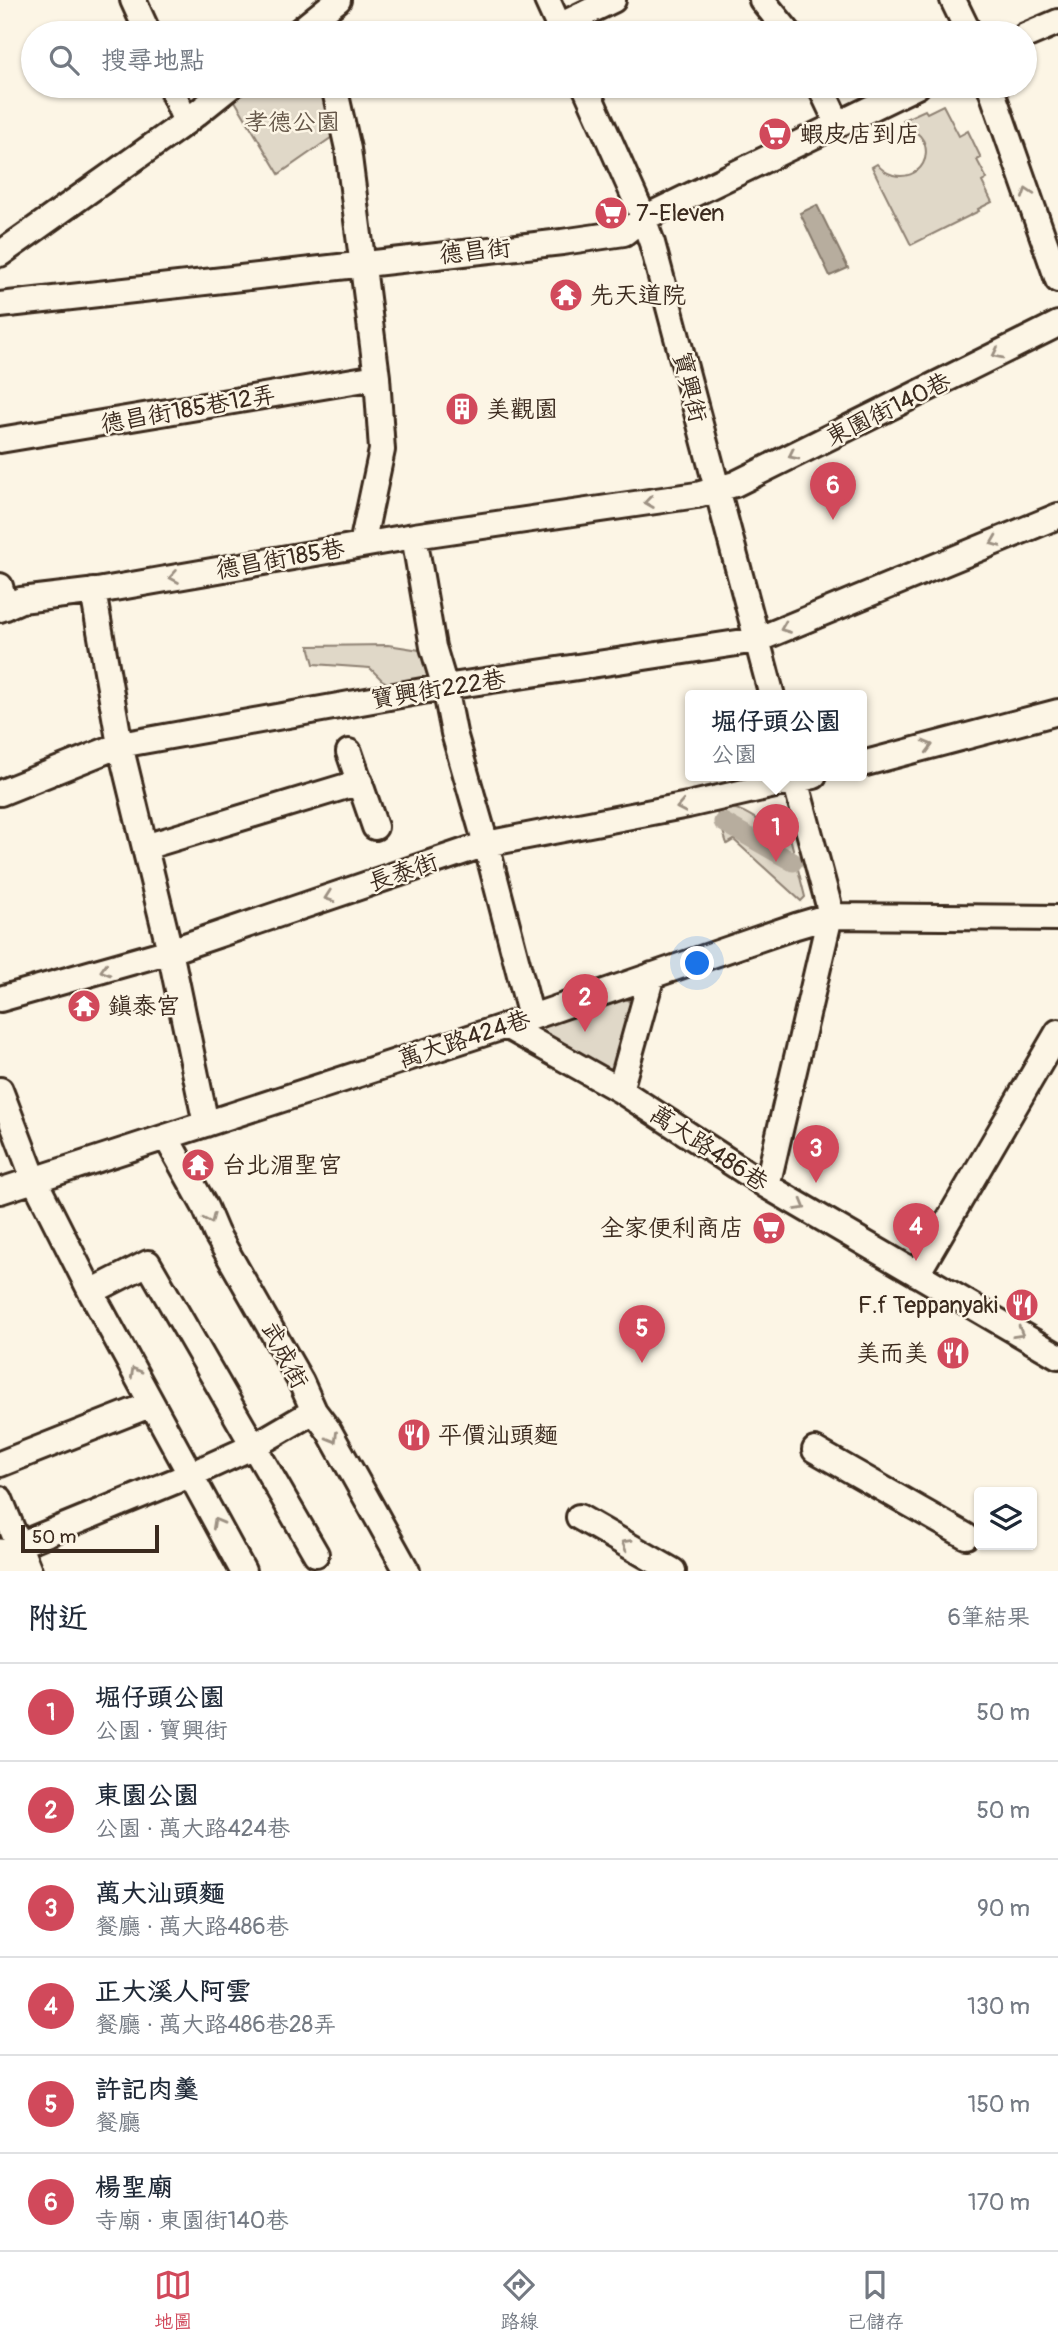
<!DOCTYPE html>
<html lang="zh-TW">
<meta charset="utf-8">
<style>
:root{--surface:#fff;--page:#f2f2f3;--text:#1f2937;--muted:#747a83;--line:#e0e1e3;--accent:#d1495b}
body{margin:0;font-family:Pangolin,"LXGW WenKai TC",sans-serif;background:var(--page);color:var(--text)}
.controls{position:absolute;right:21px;bottom:21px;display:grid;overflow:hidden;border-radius:7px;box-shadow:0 2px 5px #0004}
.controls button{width:63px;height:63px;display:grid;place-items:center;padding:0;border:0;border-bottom:2px solid var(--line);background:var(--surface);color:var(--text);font:35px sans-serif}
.scale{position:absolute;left:21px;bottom:18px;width:138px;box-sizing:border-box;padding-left:7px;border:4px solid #3b2a1e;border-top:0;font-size:19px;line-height:24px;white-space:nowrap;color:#3b2a1e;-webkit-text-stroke:5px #fcf5e5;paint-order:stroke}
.you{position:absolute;left:698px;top:964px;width:24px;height:24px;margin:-18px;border:5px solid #fff;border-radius:50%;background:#1a73e8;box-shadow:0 0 0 10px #1a73e833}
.badge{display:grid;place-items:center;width:46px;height:46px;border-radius:50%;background:var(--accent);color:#fff;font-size:23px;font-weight:700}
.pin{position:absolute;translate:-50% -58px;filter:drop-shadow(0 2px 4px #0008)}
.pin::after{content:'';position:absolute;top:37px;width:24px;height:21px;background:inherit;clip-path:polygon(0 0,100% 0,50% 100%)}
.popup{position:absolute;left:685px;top:690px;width:182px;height:91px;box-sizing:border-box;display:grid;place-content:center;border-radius:7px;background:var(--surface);filter:drop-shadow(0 2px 5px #0005);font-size:23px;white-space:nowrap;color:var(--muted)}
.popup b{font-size:26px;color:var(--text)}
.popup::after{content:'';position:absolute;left:50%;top:100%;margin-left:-14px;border:14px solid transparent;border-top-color:var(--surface)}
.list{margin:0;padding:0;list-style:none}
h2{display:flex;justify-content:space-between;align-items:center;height:91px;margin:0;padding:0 28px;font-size:30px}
h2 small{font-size:23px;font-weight:400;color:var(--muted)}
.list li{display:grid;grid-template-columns:46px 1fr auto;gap:21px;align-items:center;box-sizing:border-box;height:98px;padding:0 28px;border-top:2px solid var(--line)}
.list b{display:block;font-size:26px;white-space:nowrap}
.list p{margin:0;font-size:23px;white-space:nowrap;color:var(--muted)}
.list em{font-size:23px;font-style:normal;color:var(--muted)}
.icon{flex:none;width:38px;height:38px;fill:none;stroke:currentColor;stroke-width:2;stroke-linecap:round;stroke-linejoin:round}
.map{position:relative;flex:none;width:1058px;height:1571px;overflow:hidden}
.search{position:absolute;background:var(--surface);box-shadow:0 2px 5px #0004;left:21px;right:21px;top:21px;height:77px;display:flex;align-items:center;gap:18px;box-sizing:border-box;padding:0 24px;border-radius:38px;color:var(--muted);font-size:26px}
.sheet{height:679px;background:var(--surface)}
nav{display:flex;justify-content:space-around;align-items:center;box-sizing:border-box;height:98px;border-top:2px solid var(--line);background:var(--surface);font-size:19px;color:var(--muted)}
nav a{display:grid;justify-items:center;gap:4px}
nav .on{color:var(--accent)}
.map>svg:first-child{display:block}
.green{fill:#e0d8c8;stroke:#8e8173;stroke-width:2}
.water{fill:#b7ad9e;stroke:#85796b;stroke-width:2}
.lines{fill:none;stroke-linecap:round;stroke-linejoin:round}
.canal{stroke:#b7ad9e;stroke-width:19}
.minor-casing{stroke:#3b2a1e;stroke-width:30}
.highway-casing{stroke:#3b2a1e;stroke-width:42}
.minor{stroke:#fcf5e5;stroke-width:24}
.highway{stroke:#fcf5e5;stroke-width:37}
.oneway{stroke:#9c9082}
.labels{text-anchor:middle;stroke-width:5;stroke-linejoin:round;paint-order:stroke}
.park-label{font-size:24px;fill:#645648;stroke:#fcf5e5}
.poi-label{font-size:24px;fill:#3b2a1e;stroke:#fcf5e5;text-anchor:start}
.street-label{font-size:24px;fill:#3b2a1e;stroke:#fcf5e5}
</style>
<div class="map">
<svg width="1058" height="1571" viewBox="0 0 1058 1571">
<rect width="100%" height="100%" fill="#fcf5e5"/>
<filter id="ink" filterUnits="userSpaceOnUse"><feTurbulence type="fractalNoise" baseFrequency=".0143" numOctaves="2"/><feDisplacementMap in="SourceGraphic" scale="14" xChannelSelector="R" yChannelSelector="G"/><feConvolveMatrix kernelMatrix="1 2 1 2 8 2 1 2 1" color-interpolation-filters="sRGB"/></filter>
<g filter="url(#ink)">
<path class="green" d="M245,86H327L335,135L279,174L232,96Z
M943,105L959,136L968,131L981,158L977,160L987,179L982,182L992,202L978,209L979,211L911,245L872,167L877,164C895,187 932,175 925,145C921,131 909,131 903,120L925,110L927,113Z
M388,645L426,651L435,683L398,689L382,680L370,668L314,664L309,646Z
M715,806C747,805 761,827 790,837L805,897L801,901L734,840L727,844Z
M624,997L635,1007L620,1073L606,1080L540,1041V1024Z"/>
<path class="water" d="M817,205L848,268L830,276L800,213Z"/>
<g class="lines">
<path class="canal" d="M723,822L793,862"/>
<defs>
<path id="minor" d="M133,0L148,33
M547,0L562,33
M762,0L789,33
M953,0L969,33
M559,26L613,0
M297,33L338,0
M1025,36L1058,22
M170,86L186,122
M334,86L348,149L377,377L382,450L362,545
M585,86L639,207L652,243L772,696
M820,86L838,124
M990,86L1058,280
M0,254L186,122L231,86
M0,305L562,242L624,233L642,219L917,86
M0,440L377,377
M414,536L433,647L445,687L454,733L486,844L531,1017
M0,586L6,607
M93,591L120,745L170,951L206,1124
M0,609L21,600L97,591L414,536L697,495L735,484L1058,324
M349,752L375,827
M862,764L1058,712
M0,793L120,745L445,687L757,640L1058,516
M145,847L360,782
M0,999L170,951L486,844L688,805L814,776
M506,1026L620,1090L767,1186L1058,1356
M0,1090L34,1179L91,1292L243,1571
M620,1090L652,975
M166,1137L205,1207L216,1233L301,1382L314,1411L329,1431L407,1571
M767,1186L830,916L828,902L794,776
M0,1191L506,1026L796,926L830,916L1058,918
M917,1274L1058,1032
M91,1292L148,1263L316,1554
M815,1450L966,1536
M0,1464L152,1404
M0,1499L29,1571
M579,1517L673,1571
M19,1545L190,1475L254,1446L314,1411"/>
<path id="highway" d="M0,1558L6,1571"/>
</defs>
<use href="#minor" class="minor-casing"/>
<use href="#highway" class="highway-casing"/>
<use href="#minor" class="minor"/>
<use href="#highway" class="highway"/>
</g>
<defs><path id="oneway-chevron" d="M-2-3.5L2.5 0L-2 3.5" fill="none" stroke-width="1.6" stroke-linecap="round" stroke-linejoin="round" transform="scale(1.75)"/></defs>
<g class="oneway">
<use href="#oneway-chevron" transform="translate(1027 193) rotate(-109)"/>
<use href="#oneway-chevron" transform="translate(997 354) rotate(154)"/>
<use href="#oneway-chevron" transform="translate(793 455) rotate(154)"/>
<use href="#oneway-chevron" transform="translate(649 502) rotate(172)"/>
<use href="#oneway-chevron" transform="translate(995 542) rotate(158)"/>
<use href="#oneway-chevron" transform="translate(174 577) rotate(170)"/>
<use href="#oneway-chevron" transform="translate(785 628) rotate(158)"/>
<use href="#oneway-chevron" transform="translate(928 746) rotate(-15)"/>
<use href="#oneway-chevron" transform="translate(681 807) rotate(169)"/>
<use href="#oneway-chevron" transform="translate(329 897) rotate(161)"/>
<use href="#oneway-chevron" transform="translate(105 970) rotate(164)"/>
<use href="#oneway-chevron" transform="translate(801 1206) rotate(30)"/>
<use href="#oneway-chevron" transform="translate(210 1219) rotate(67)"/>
<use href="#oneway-chevron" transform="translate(1019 1333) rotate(30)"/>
<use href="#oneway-chevron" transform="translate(135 1372) rotate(-119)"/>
<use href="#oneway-chevron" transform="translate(333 1438) rotate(60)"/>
<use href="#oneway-chevron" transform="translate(217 1523) rotate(-119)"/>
<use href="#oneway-chevron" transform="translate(626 1544) rotate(-150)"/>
</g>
</g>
<defs>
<symbol id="supermarket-disc" viewBox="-11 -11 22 22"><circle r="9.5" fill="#d1495b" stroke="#fcf5e5"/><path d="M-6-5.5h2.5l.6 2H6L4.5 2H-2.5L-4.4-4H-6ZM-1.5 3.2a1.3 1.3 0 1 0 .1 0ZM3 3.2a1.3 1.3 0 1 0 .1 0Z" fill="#fff"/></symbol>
<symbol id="temple-disc" viewBox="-11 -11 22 22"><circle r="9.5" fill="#d1495b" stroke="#fcf5e5"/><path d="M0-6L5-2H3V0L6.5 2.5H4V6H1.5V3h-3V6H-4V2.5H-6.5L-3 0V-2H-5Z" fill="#fff"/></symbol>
<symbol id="building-disc" viewBox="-11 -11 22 22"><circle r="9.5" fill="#d1495b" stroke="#fcf5e5"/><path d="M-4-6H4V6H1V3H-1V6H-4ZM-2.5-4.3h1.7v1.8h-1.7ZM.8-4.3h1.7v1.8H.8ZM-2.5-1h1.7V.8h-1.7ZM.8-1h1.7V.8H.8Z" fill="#fff"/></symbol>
<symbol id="restaurant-disc" viewBox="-11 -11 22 22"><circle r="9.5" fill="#d1495b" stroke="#fcf5e5"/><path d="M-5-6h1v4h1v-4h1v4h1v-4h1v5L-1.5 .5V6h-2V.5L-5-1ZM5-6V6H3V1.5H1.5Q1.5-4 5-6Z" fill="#fff"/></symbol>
</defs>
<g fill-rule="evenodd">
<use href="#supermarket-disc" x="756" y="115" width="38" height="38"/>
<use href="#supermarket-disc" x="592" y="194" width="38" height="38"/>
<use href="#temple-disc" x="547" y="276" width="38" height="38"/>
<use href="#building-disc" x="443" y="390" width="38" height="38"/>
<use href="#temple-disc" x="65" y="987" width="38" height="38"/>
<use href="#temple-disc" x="179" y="1146" width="38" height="38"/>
<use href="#supermarket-disc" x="750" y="1209" width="38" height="38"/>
<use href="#restaurant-disc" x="1003" y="1286" width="38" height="38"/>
<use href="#restaurant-disc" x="934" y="1334" width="38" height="38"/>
<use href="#restaurant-disc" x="395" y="1416" width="38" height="38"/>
</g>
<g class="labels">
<g class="park-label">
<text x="292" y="130">孝德公園</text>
</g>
<g class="poi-label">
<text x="800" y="142">蝦皮店到店</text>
<text x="636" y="221">7-Eleven</text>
<text x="590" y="303">先天道院</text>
<text x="486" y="417">美觀園</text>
<text x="108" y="1014">鎮泰宮</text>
<text x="222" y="1173">台北湄聖宮</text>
<text x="744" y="1236" text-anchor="end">全家便利商店</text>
<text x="998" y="1313" text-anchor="end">F.f Teppanyaki</text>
<text x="928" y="1361" text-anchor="end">美而美</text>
<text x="438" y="1443">平價汕頭麵</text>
</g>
<g class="street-label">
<text transform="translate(475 251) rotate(-6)" y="8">德昌街</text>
<text transform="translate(690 387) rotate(76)" y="8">寶興街</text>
<text transform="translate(188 409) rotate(-10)" y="8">德昌街185巷12弄</text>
<text transform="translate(888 409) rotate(-26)" y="8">東園街140巷</text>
<text transform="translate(280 559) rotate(-10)" y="8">德昌街185巷</text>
<text transform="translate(438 689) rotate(-9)" y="8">寶興街222巷</text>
<text transform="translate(403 872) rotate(-19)" y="8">長泰街</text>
<text transform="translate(464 1039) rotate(-18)" y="8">萬大路424巷</text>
<text transform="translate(709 1148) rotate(33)" y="8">萬大路486巷</text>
<text transform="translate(285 1355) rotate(62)" y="8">武成街</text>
</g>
</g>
</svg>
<div class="controls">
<button><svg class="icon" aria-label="layers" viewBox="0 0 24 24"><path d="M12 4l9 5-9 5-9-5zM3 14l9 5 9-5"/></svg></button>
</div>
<div class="scale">50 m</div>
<div class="you"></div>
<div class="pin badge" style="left:776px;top:862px">1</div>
<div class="popup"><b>堀仔頭公園</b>公園</div>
<div class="pin badge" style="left:585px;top:1032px">2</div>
<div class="pin badge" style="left:816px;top:1183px">3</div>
<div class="pin badge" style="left:916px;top:1261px">4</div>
<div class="pin badge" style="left:642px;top:1363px">5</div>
<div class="pin badge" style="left:833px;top:520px">6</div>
<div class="search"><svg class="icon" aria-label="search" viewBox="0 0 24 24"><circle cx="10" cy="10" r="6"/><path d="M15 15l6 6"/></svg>搜尋地點</div>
</div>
<section class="sheet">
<h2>附近<small>6筆結果</small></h2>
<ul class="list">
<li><span class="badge">1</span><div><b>堀仔頭公園</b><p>公園 · 寶興街</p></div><em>50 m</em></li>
<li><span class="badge">2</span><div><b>東園公園</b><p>公園 · 萬大路424巷</p></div><em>50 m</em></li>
<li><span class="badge">3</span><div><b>萬大汕頭麵</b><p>餐廳 · 萬大路486巷</p></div><em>90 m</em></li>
<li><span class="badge">4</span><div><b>正大溪人阿雲</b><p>餐廳 · 萬大路486巷28弄</p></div><em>130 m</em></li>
<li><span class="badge">5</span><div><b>許記肉羹</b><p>餐廳</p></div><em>150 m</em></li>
<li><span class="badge">6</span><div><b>楊聖廟</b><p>寺廟 · 東園街140巷</p></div><em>170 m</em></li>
</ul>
</section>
<nav>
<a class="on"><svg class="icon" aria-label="map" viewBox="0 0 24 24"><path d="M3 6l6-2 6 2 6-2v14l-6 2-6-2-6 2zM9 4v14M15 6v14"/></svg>地圖</a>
<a><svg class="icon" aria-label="directions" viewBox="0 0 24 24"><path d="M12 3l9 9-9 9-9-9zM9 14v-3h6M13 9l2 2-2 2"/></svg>路線</a>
<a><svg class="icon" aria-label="saved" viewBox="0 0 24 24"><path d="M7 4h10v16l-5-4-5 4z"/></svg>已儲存</a>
</nav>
